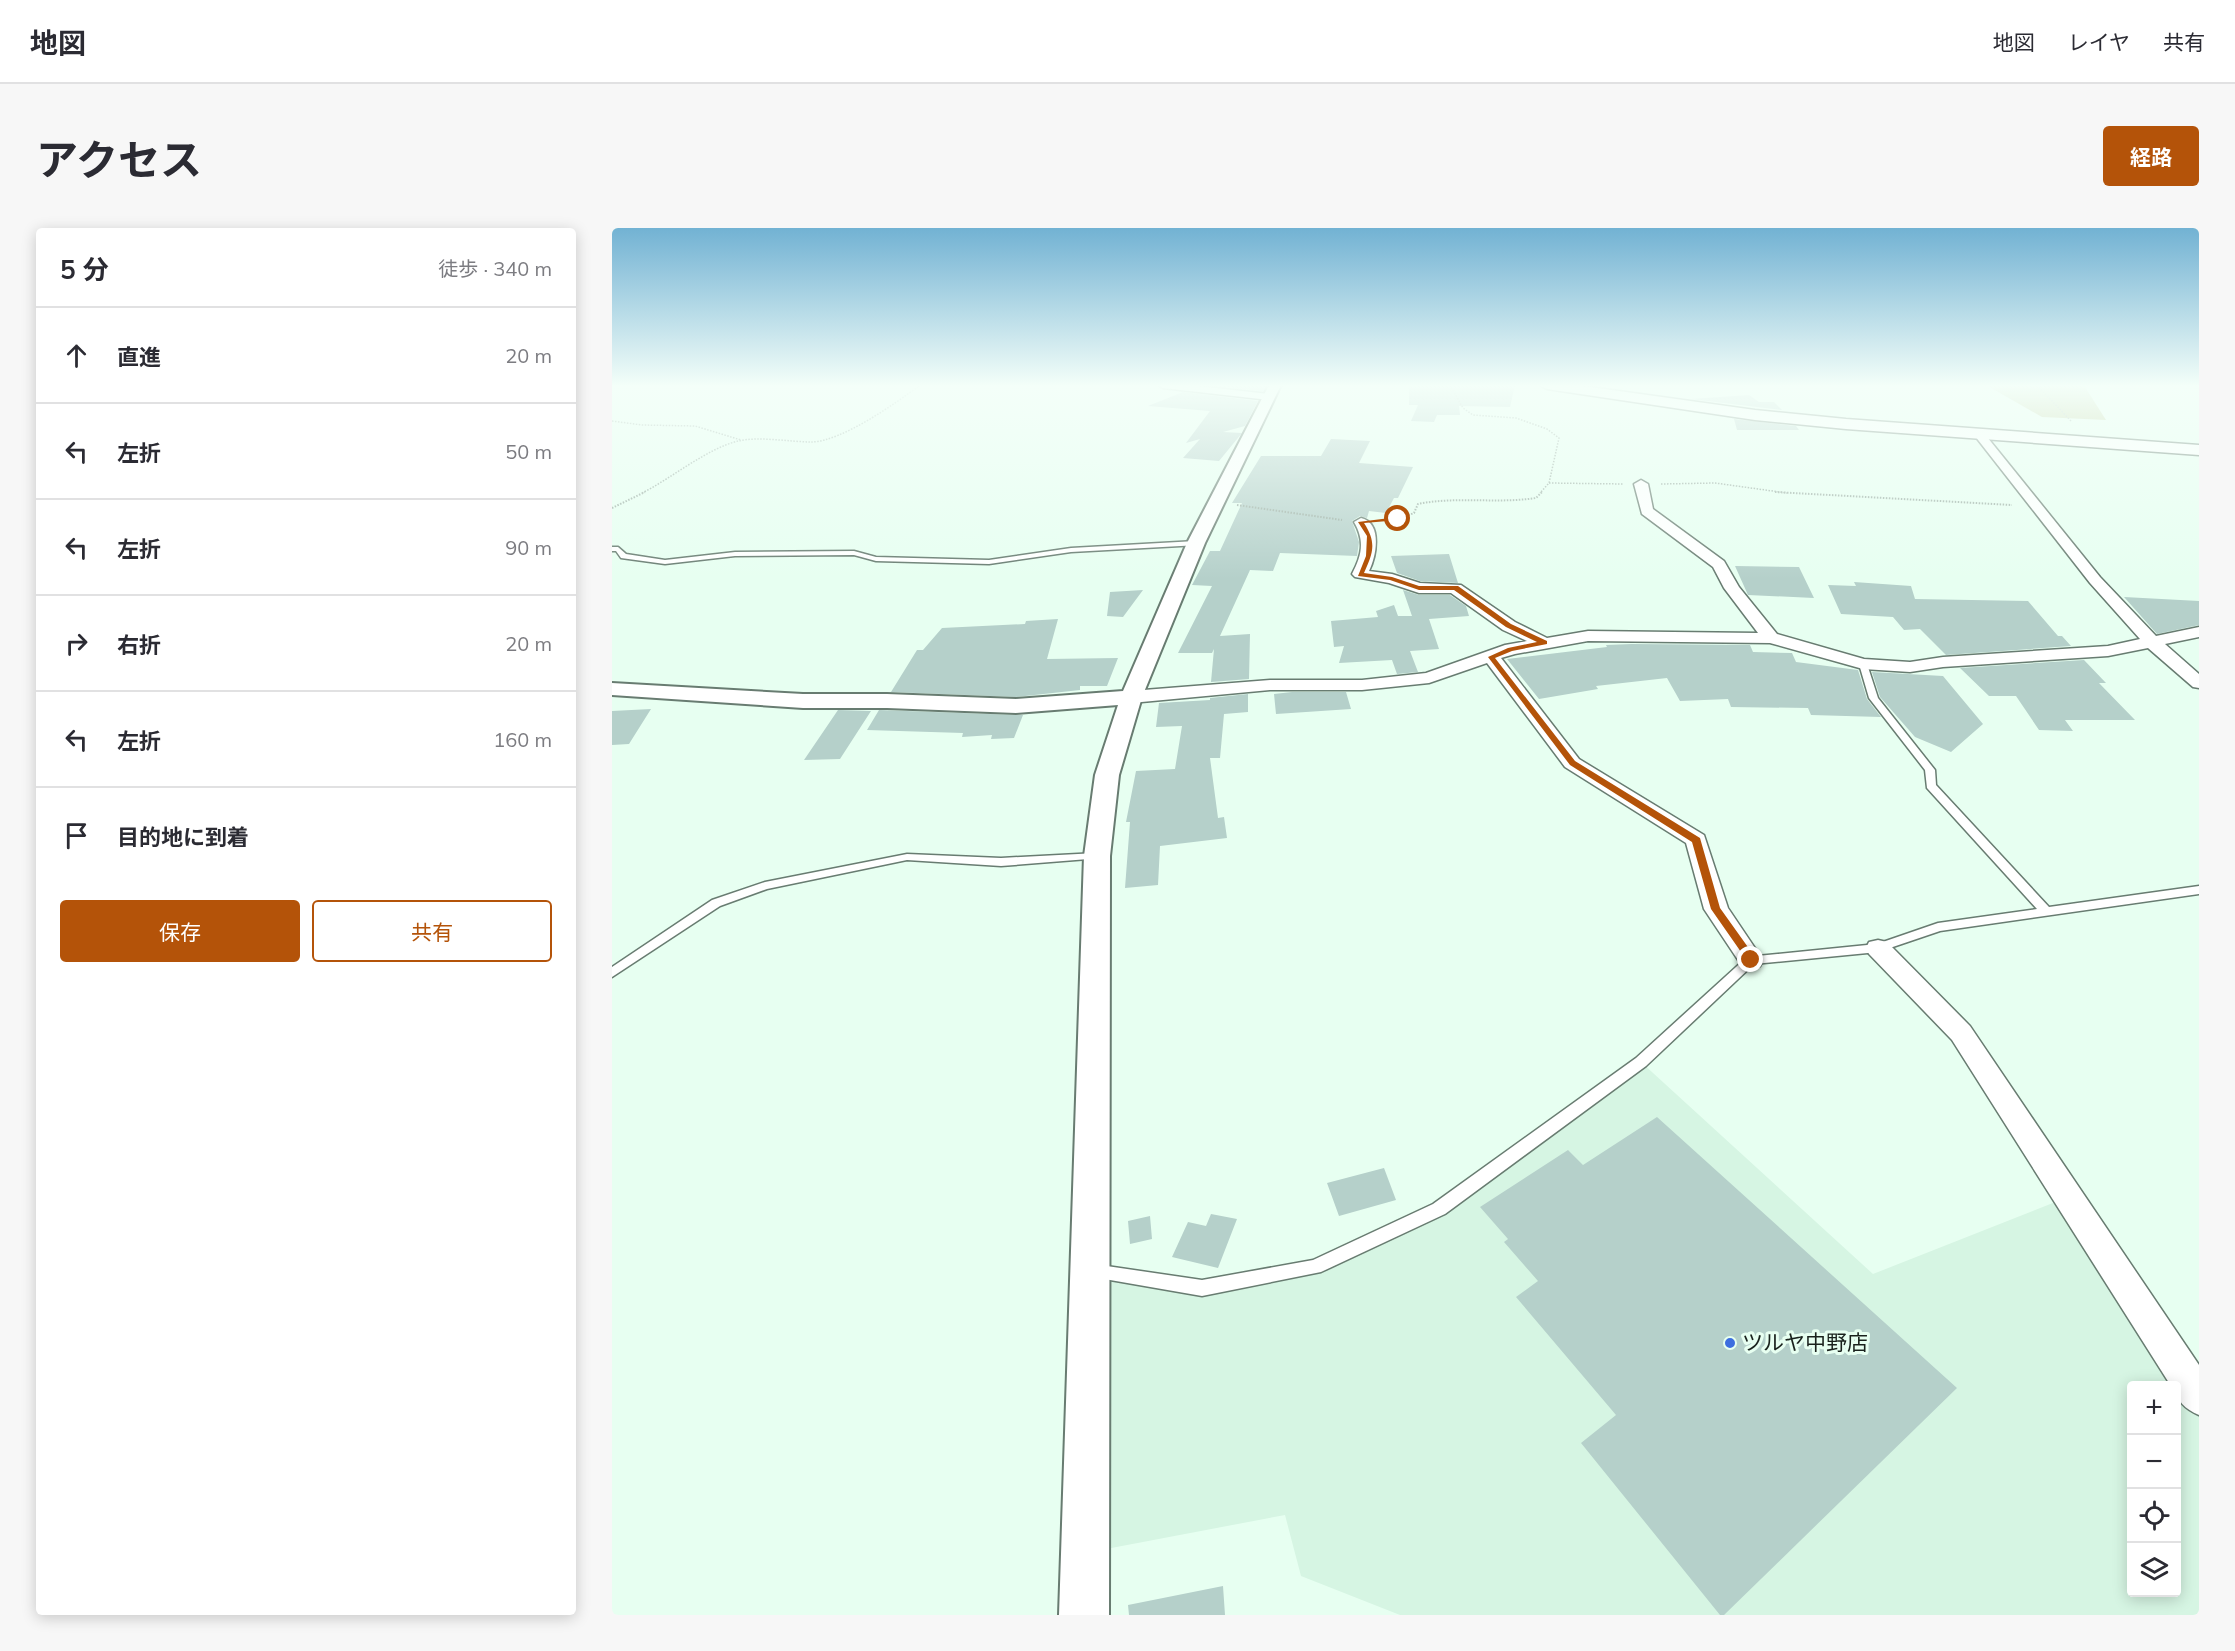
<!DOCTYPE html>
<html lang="ja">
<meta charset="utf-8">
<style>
:root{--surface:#fff;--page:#f7f7f7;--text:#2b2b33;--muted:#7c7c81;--line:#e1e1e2;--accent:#b45309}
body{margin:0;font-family:Mulish,"Noto Sans JP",sans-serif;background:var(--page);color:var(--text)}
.controls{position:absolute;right:18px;bottom:18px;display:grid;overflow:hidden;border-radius:6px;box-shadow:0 3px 15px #0003}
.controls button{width:54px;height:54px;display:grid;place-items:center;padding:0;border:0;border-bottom:2px solid var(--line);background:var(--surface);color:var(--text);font:30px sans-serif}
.stop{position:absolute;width:18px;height:18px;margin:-14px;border:4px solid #b45309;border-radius:50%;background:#fff}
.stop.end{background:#b45309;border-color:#fff;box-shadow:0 2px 6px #0008}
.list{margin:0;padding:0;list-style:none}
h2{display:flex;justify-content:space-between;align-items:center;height:78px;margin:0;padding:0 24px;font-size:26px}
h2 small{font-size:20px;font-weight:400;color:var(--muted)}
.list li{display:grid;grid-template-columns:39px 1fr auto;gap:18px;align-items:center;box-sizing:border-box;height:96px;padding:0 24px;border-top:2px solid var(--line)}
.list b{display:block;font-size:22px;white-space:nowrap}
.list em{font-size:20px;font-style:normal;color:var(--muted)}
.actions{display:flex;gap:12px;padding:18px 24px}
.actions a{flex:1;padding:14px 0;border:2px solid var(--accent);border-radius:6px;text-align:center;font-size:21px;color:var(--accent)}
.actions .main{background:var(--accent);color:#fff}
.icon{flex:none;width:33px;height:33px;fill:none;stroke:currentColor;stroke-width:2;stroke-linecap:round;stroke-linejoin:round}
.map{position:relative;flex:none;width:1587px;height:1387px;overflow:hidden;border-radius:6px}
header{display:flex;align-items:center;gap:36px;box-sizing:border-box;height:84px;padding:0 30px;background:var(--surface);border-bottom:2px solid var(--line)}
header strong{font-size:28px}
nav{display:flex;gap:33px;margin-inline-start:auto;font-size:21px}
.intro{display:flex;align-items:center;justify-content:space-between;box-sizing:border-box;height:144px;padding:0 36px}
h1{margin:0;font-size:42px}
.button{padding:15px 27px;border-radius:6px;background:var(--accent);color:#fff;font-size:21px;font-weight:700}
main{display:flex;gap:36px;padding:0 36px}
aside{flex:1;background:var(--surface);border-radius:6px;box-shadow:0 3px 15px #0003}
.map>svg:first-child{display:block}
.built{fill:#d6f5e3;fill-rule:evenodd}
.forest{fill:#bcc992}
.building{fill:#b5d0ca}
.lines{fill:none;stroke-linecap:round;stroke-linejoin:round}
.service-casing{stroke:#687c71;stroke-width:3}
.minor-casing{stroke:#687c71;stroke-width:3}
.tertiary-casing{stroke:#687c71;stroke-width:4}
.secondary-casing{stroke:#687c71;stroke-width:3}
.path-far1{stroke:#9caea4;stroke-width:1.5;stroke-dasharray:1.5 1.5;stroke-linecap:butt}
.path{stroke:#9caea4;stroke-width:2;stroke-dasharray:1.5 1.5;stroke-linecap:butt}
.service{fill:#fff;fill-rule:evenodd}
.minor{fill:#fff;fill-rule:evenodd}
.tertiary{fill:#fff;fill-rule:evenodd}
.secondary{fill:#fff;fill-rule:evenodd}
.route{fill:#b45309}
.poi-dot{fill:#3d6edf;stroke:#e7fff1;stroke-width:2}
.labels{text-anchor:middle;stroke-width:6;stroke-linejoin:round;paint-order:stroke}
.near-poi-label{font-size:21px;fill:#19211c;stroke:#e7fff1;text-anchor:start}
</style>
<header>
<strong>地図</strong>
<nav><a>地図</a><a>レイヤ</a><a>共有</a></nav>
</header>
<div class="intro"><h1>アクセス</h1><a class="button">経路</a></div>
<main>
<aside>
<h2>5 分<small>徒歩 · 340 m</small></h2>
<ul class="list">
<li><svg class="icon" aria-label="ahead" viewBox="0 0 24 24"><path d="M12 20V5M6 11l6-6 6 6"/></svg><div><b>直進</b></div><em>20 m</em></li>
<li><svg class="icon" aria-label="left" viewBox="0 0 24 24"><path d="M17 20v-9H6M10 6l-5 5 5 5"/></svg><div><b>左折</b></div><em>50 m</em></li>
<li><svg class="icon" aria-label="left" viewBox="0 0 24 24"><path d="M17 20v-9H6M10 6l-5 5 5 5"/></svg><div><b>左折</b></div><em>90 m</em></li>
<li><svg class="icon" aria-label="right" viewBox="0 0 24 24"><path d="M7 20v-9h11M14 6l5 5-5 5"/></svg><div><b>右折</b></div><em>20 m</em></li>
<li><svg class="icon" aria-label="left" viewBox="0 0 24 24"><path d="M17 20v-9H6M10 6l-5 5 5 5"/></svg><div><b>左折</b></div><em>160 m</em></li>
<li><svg class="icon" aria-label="arrive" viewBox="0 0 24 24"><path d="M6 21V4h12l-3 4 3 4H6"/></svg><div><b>目的地に到着</b></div></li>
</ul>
<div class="actions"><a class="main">保存</a><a>共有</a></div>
</aside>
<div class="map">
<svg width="1587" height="1387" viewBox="0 0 1587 1387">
<rect width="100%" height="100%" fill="#e7fff1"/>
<path class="built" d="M1029,834L1261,1046L1456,969L1587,1169V1387H788L689,1348L673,1287L473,1325L477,1043L590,1060L703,1039L827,981ZM1520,1158H1564V1364H1520Z"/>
<path class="forest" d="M1374,157H1467L1473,159L1494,192L1430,189Z"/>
<path class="building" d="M595,157H655L651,163Z
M849,157H903L898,179L847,178L848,187H825L822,194L799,193L806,177H797V159Z
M571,164L646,173L633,198L611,204L630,205L607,233L571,230L588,211L574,215L598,183L536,178Z
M1137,167L1147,174H1162L1170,182L1079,171Z
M1122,191L1184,198L1187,202H1125Z
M719,211L758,213L747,235L801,239L786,270H782L774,285L757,283L755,290L748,288L740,293L747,314L745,328L668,325L661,343L638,342L608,408L638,406L637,451L599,454L602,421L600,425H566L600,358L580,357L598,323H608L630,275H620L649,228H709Z
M837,326L846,355L808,353L785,345L779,328Z
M1123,338L1187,339L1202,370L1136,367Z
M1242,354L1299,358L1303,371L1416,373L1446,408H1450L1459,418L1334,427L1308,401L1292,402L1281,389L1229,386L1216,357L1244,358Z
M531,362L511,389L495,388L498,364Z
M791,362L807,367H838L854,378L857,388L817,391L827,421L798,423L806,444L785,446L780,432L727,435L732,418L722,419L719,393L766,389L764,383L782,377L786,388H800Z
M1512,369L1587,373V397L1545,406Z
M446,391L435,431L506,430L495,458H468V462L404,469L279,464L305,422H311L330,400L413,396L414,393Z
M1020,416L1138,417L1141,424L1180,425L1184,434L1246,442L1255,471L1269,489L1199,487L1196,480L1119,479L1116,471L1068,473L1055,450L984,458L986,461L927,471L895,431L995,419L994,417Z
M1472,432L1494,455H1487L1523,492H1453L1461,503L1427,502L1404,468H1377L1348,440Z
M1260,444L1331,448L1371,496L1339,524L1303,509L1268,469Z
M680,464H734L739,481L664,486L662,466Z
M636,466V484L612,486L608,530H598L606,590L612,589L615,610L548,618L546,657L513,660L518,594H514L524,543L563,541L570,498L544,499L547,475L598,472V470Z
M39,481L17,516L0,517V483Z
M226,482L259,483L228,531L192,532Z
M267,482L404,487H411L402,510L379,511L380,507L350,509L351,505L255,502Z
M1045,889L1345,1160L1112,1387H1108L969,1215L1004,1187L904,1069L926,1053L892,1014L896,1011L868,979L956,922L971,937Z
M772,940L784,972L727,988L715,955Z
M599,986L625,991L606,1040L560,1029L576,994L594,998Z
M538,988L540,1011L518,1016L516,993Z
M611,1358L613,1387H517L516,1377Z"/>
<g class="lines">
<defs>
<path id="service" d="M584,313H587V317L459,324L377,336L264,333L242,327L123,328L53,336L9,330L4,323H0V319H6L14,326L53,332L123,324L242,323L264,329L377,332L459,320Z
M1251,433L1255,436L1266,470L1323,542L1324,557L1437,679L1587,658V666L1328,703L1266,724L1142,736L1034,838L833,986L709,1044L590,1068L475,1048L473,1043L475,1038L481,1036L590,1052L701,1032L821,976L1024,830L1135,729L1265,716L1326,695L1425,681L1315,560L1313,542L1257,470L1247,436Z
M485,625L491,628L489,630L389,638L295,632L155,661L108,678L0,749V739L100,672L153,654L295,626L389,630Z"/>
<path id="minor" d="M546,157H577L657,166L662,169L657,172L551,160Z
M1367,202L1371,204L1488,349L1544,408L1587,399V409L1553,416L1587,446V460L1581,459L1536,420L1496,428L1331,439L1298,444L1251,441L1158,415L976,413L903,426L889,430L967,531L1092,607L1116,680L1151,732L1148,738L1139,741L1130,738L1092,681L1074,615L953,539L875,435L817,455L750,462H658L519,475L513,473L510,469L513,465L519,463L658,452H750L814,445L893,417L915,413L891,402L839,365H807L777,355L743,349L740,346C750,327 753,313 742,294L749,290C771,295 764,329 757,343L780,346L808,355L849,357L903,394L935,410L976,403L1146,405L1112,360L1101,339L1030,286L1022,256L1029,252L1036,256L1041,281L1112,333L1127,359L1165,406L1252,431L1298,434L1331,429L1496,418L1528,411L1478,355L1363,208V204Z
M1266,712L1275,714L1358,798L1587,1137V1187C1573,1181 1564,1173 1564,1158H1559L1340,812L1257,726L1254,720L1257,714Z"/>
<path id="tertiary" d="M657,157H669L593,315L530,469L507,547L498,628L497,1387H447L472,628L483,547L506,477L404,485L275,480H191L0,467V455L191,466H275L404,471L511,463L575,315Z"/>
<path id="secondary" d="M928,157H964L1143,182L1234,191L1587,217V227L1234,201L1143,192L935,161Z"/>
</defs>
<use href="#service" class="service-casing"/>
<use href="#minor" class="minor-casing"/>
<use href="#tertiary" class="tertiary-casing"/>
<use href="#secondary" class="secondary-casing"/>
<path class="path-far1" d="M838,157L851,180L861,187L904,190L935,201L947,210L937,255L928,265
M1425,157L1459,193
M0,193L30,197L83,198L129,212
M937,255L1011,256
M1049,256L1103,255L1175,265
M30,265C60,250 94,221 126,213C147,208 178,214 200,214C230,213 283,176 308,157"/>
<path class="path" d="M1163,264L1400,277
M625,277L730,292
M0,280L33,264
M770,292L786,291L802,285L806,276C845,268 884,276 924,270L930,264"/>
<use href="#service" class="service"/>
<use href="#minor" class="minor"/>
<use href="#tertiary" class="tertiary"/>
<use href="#secondary" class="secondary"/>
</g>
<linearGradient id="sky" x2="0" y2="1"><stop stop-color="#72b2d3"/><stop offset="0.45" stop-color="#f4fff9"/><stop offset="1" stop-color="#f4fff9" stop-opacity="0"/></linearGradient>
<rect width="1587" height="351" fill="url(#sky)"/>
<path class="route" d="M786,289L788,292L752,295C765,315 761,325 752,345L780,349L807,358H846L899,396L935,413V416L900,423L883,430L963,533L1088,610L1108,680L1143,729V734H1136L1099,681L1080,614L958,537L876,429L896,420L925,414L894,399L842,362H807L778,352L746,348L754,328L755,308L746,294Z"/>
<circle class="poi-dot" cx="1118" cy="1115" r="6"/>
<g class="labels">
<g class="near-poi-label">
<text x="1130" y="1122">ツルヤ中野店</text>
</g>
</g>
</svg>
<div class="controls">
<button>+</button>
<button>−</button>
<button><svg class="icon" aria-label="locate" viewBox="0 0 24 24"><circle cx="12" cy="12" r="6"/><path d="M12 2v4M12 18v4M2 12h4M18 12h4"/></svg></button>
<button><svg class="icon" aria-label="layers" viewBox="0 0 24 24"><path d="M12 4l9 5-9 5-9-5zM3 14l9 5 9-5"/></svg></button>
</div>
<div class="stop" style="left:786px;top:291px"></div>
<div class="stop end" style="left:1139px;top:732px"></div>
</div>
</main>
